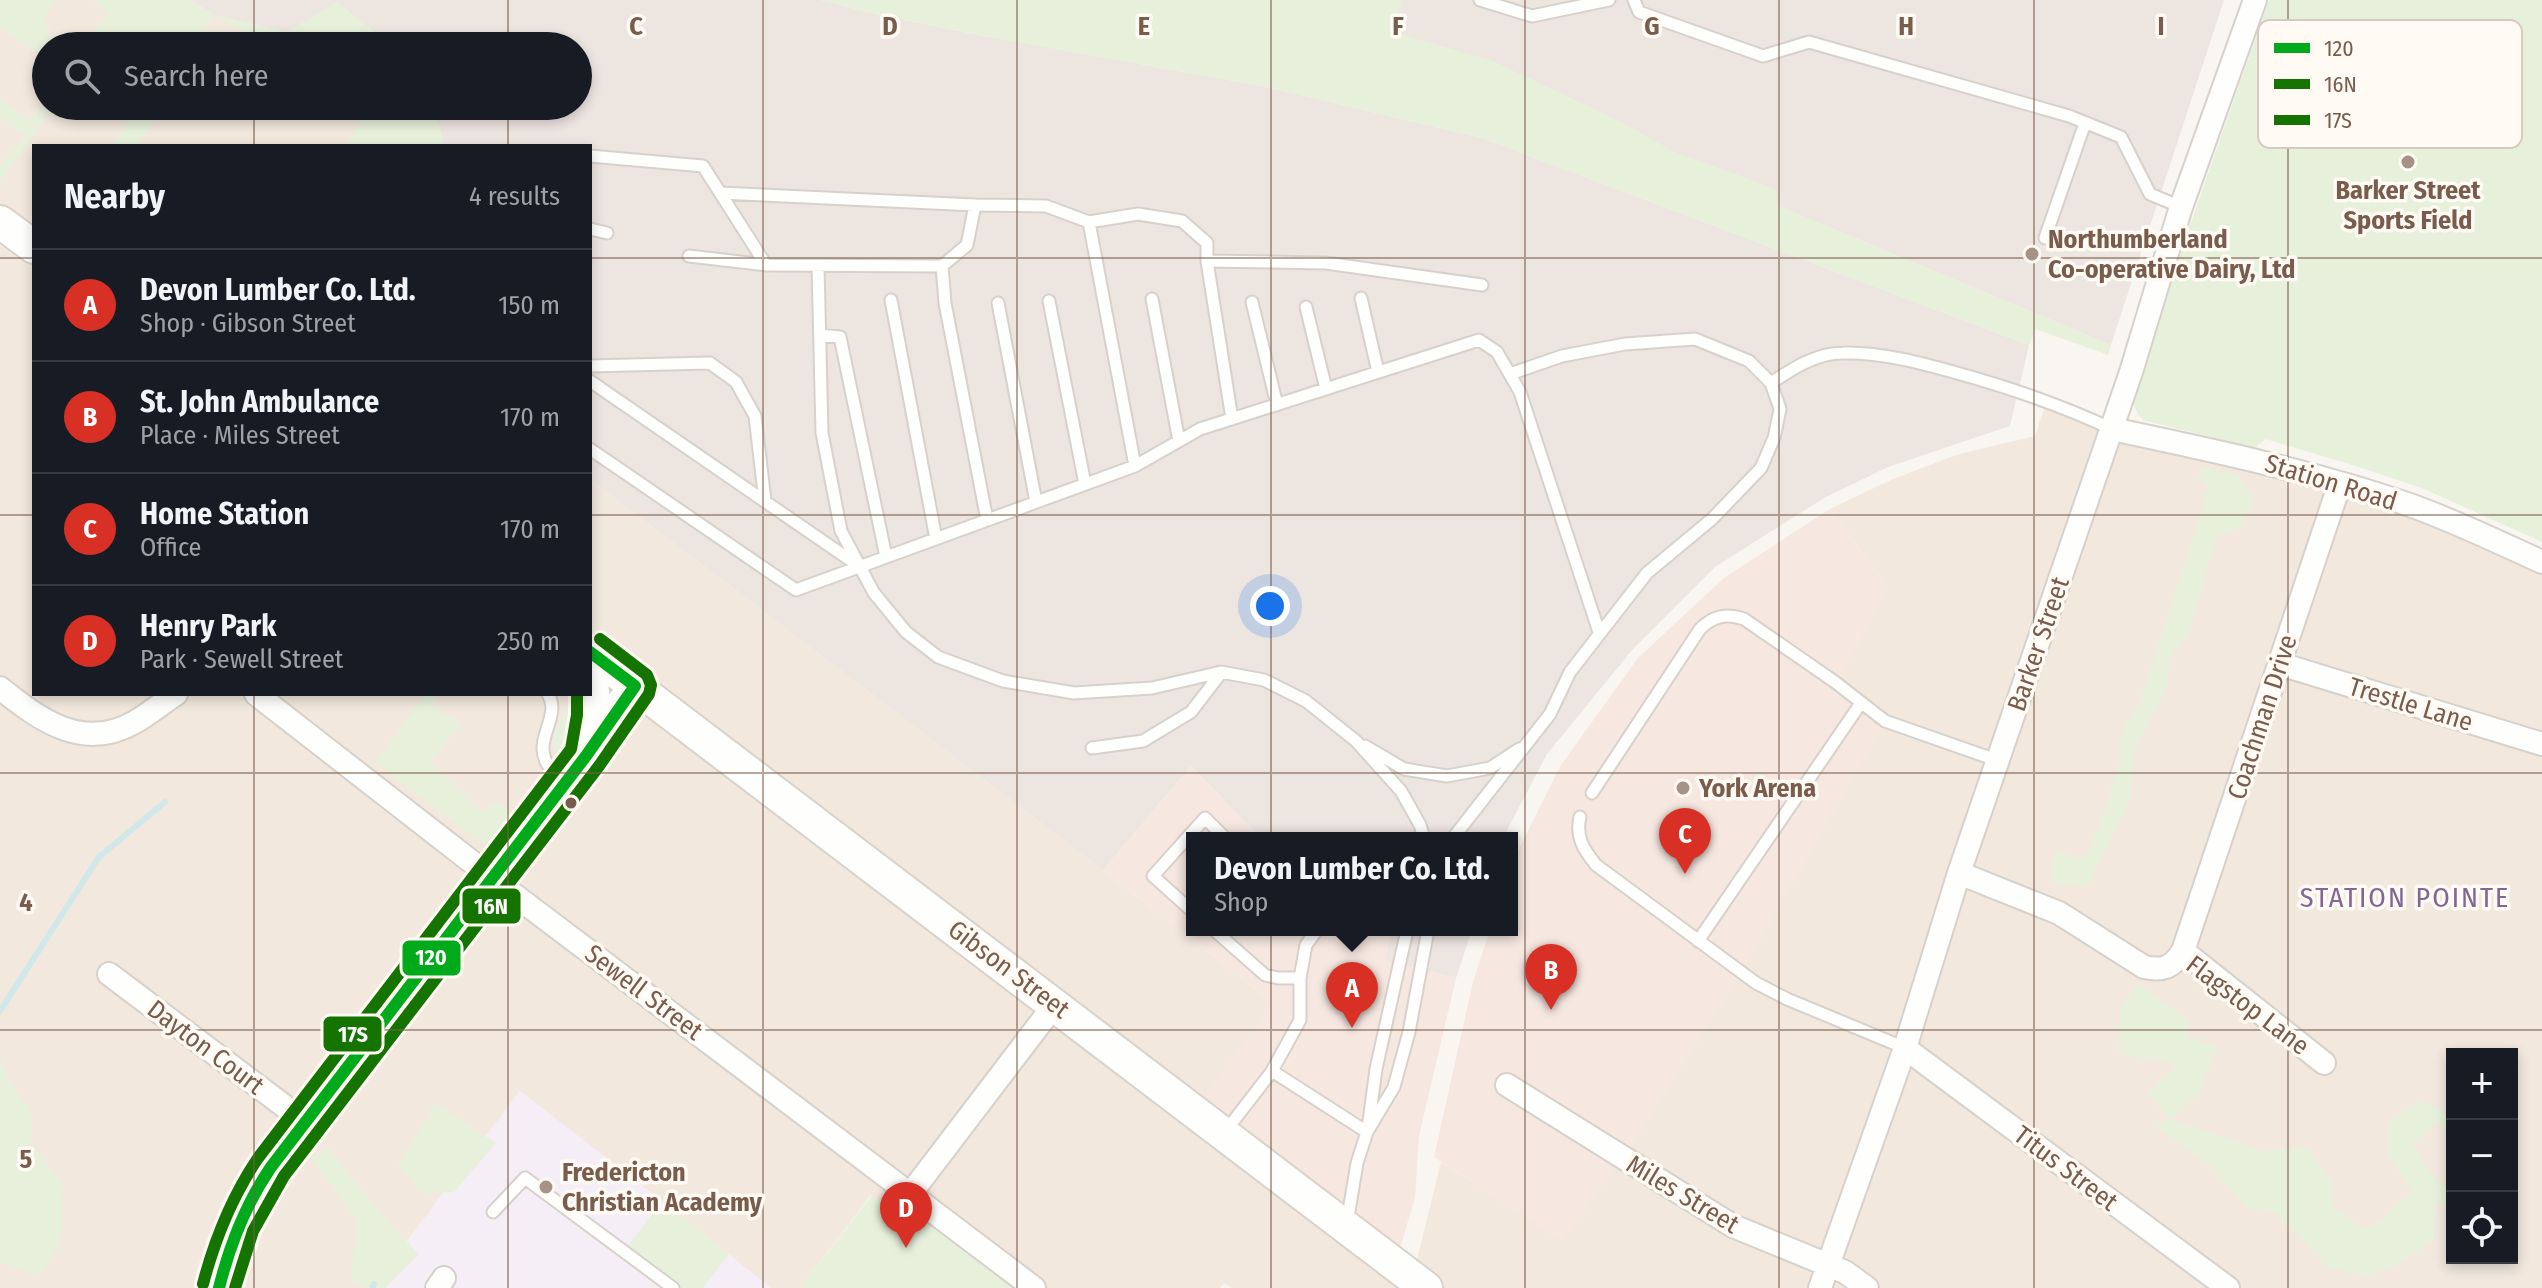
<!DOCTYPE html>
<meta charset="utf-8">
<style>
:root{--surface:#171b24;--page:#242831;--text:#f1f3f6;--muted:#9ea1a6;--line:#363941;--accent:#d93025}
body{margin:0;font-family:"Fira Sans Condensed",sans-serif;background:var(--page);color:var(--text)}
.controls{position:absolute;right:24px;bottom:24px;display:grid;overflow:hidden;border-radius:0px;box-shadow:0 4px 12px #0003}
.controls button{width:72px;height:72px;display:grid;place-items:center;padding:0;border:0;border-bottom:2px solid var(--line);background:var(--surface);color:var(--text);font:40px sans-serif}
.you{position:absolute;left:1270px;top:606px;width:28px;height:28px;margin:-20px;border:6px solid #fff;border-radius:50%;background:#1a73e8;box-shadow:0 0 0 12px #1a73e833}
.badge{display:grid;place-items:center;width:52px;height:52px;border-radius:50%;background:var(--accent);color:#fff;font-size:26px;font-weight:700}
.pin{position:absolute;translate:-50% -66px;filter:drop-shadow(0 2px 4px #0008)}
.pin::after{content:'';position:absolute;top:42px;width:28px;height:24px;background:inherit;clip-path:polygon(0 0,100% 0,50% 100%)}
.popup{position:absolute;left:1186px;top:832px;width:332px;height:104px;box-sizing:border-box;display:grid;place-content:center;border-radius:0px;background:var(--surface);filter:drop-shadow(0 2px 6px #0005);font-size:26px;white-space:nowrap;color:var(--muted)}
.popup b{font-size:30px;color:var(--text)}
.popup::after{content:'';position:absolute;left:50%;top:100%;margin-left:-16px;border:16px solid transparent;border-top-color:var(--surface)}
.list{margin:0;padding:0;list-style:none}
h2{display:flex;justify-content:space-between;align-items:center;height:104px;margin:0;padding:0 32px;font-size:34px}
h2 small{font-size:26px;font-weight:400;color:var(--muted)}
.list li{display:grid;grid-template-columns:52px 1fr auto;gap:24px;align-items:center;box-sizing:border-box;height:112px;padding:0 32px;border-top:2px solid var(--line)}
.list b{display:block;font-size:30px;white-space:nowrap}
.list p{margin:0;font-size:26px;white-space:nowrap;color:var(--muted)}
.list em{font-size:26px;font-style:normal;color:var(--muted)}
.icon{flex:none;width:44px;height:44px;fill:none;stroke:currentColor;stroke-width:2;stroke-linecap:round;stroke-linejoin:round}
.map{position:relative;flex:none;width:2542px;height:1288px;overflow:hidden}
.search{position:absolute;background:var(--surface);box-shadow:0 4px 12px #0003;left:32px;top:32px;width:560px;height:88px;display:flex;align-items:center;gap:20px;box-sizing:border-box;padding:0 28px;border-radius:44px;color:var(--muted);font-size:30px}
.panel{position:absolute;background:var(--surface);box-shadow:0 4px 12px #0003;left:32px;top:144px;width:560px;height:552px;border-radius:0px}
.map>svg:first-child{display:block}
.residential{fill:#f2e8de;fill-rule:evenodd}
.commercial{fill:#f6e8e1}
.industrial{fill:#ede5e0}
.education{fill:#f6eef6}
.green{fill:#e7f0db}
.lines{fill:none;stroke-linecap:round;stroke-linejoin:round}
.stream{stroke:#d0e8ea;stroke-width:6}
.lane-casing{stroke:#d7d1cb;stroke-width:15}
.street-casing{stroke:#d7d1cb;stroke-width:26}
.secondary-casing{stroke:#d9d2cb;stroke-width:36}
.lane{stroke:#fefefd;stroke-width:11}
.street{stroke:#fefefd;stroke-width:22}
.secondary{stroke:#fefefd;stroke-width:32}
.bus-1-casing{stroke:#fffaf3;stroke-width:18}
.bus-2-casing{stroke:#fffaf3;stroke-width:18}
.bus-3-casing{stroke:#fffaf3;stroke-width:18}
.bus-1{stroke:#00aa1a;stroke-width:12}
.bus-2{stroke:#157400;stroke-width:12}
.bus-3{stroke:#157400;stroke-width:12}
.grid{fill:none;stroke:#7a5c4d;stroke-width:2;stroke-opacity:0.55}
.poi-dot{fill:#a69286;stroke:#fffaf3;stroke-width:3}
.bus-dot{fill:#7a5c4d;stroke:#fffaf3;stroke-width:3}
.labels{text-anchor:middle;stroke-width:7;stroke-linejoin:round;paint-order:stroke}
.poi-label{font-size:26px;font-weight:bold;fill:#7a5c4d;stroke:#fffaf3;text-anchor:start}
.street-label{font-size:26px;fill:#7a5c4d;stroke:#fffaf3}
.neighbourhood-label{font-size:28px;letter-spacing:2px;fill:#846695;stroke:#fffaf3}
.key{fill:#fffaf3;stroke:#d7cbc1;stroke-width:2}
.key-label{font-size:22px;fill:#7a5c4d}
.grid-label{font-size:26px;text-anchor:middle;font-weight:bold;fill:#7a5c4d;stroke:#fffaf3;stroke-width:7;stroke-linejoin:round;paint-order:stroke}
.line-badge{stroke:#fffaf3;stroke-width:3}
.badge-label{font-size:22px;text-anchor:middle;font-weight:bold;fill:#fff}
</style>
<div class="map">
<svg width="2542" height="1288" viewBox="0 0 2542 1288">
<rect width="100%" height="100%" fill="#f9f5f0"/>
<path class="residential" d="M0,0H191L264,46H46V106H361L370,111L389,146H34V694H590V479L1103,870L1269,1000L1262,1020L1186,1123L1397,1288H1232L1224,1283L1220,1288H1034L892,1194L883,1203L871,1195L800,1288H771L520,1091L372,1288H0Z
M2047,400L2112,429L2251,458L2542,562V1288H1410L1441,1162L1562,1240L1622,1158L1734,983L1885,721L1835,682L1888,587L1830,509L1893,479L1959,454L2035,436ZM2452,1054H2512V1258H2452Z"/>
<path class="commercial" d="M1830,509L1888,587L1835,682L1885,721L1734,983L1622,1158L1562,1241L1434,1157L1473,982L1490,930H1512V863L1561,765L1638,658L1725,577Z
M1191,766L1261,838H1192V930H1392L1386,960L1456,978L1419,1136L1415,1198L1400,1248L1201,1100L1262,1020L1269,1000L1103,870Z"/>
<path class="industrial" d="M191,0H821L871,13L974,34L1267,87L1482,138L2029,345L2010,426L1888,467L1824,498L1715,567L1633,649L1547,754L1503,838H1261L1191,766L1103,870L590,479V146H389L370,111L361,106H578V46H264Z
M1377,0H2224L2111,345L1611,136L1359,48Z
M1392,930H1472L1456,978L1385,960Z"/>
<path class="education" d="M520,1091L662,1201L771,1288H372Z"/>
<path class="green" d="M0,0H57L41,21L50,28L47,33L64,46H46V60L43,58L0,27Z
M92,0H189L213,14L287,32L337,2L392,46H264L213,14L198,46H136L127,33L117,46H82L108,13Z
M821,0H1401L1396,33L1493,61L1617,120L1675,152L1776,189L1779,206L2111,345L2108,355L2036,329L2029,345L1482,138L1267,87L1010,41L871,13Z
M2269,0H2542V542L2424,489L2362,468L2266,439L2254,448L2143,420C2127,402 2134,392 2139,371Z
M0,99L30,121L46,100V106H55L0,181V166L25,136L0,117Z
M139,106H164L138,146H111Z
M361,106H434L445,146H344L370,112Z
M2203,466L2237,475L2255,500L2238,530L2217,535L2189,634L2170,655L2168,685L2135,748L2130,800L2087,887L2050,882L2055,853L2085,858L2101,821L2119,764L2122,729L2140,702L2209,489L2198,478Z
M426,694H438L433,705L461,724L431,762L481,812L497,802L517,814C508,826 501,841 486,844L471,835L375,762Z
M568,694H584L580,718L558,759L552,736L568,707Z
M2139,984L2189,1021V1037L2218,1047L2199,1093L2171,1119L2263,1151L2307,1148L2332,1181L2331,1205L2362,1228L2382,1221L2412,1190L2387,1154L2390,1122L2419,1101L2443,1110L2452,1127L2435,1124L2413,1144L2427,1170L2452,1190V1213L2436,1202L2434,1239L2396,1266L2366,1276L2328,1267L2275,1212L2247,1208L2209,1164L2154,1125L2170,1119L2147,1094L2170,1072L2175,1063L2119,1054L2120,1006Z
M0,1059L10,1082L33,1116L31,1144L63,1183L61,1243L39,1275L0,1262Z
M435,1103L496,1143L454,1192L422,1193L398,1167Z
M328,1148L393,1228L419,1254L385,1288H365L351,1280L357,1220L310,1158Z
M892,1194L1034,1288H800L872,1195L883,1203Z
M662,1201L729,1254L703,1288H673L624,1251Z"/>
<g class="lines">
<path class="stream" d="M0,1011L99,857L165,802
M372,1288L374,1284"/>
<defs>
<path id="lane" d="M1480,0L1532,16L1609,0
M1634,0L1639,12L1763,56L1809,42L2069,116L2121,137L2150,194L2181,207
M590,156L703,166L766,265
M720,193L975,205L1046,206L1089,222L1138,214L1182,221L1207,243V261L1326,263L1482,285
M1089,222L1135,466
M590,229L607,233
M2045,238L2085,123
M689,256L766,265L942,266L967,245L975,205
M1207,261L1232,419
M818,266L822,433L841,531L874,593L906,632L938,657L1003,681L1074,693L1152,688L1221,672L1264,680L1306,701L1356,741L1401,791L1420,825L1424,838
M942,266L945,303L987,520
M1361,298L1378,372
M1152,299L1179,441
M891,300L936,539
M1049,301L1085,484
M1252,302L1277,405
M998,303L1036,502
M1306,307L1326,389
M820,335L840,337L886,557
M590,366L710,363L736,382L755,416L765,501
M590,381L856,564
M1771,383C1792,369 1816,353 1843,353C1881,352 1921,363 1957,373C2011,388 2061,405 2112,429
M590,449L796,590L1135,466L1200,429L1479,340L1497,352L1520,392L1599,632
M548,694C561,715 536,737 545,759C547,767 556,775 561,781
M1365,746L1404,769L1447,776L1490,768L1519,749
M1092,748L1143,741L1191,712L1221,673
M1592,793L1700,629C1713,616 1726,613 1744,619L1835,682L1885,721L1999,761
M1580,817C1575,837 1584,850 1596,865L1756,983L1787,999L1905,1048
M1453,838L1550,714L1570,672L1647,573L1712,519L1761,468L1774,438L1780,409L1771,383L1749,361L1695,339L1625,344L1562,356L1510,374
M1192,911L1153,876L1205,818L1225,838
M1214,930L1265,975L1278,978H1300
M1698,941L1861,703
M1272,1071L1300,1020V978L1306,945L1317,930
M1368,1128L1376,1069L1407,930
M1225,1132L1272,1071L1367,1132L1357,1163L1347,1223
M1367,1132L1394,1087L1409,1032L1428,930
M493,1212L525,1178L673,1288"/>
<path id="street" d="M2112,429C2211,450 2311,471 2407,504C2453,520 2498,542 2542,562
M2280,664L2542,744
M0,688C40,720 83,752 135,722C149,714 162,703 176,694
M256,694L509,891L1034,1288
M1959,873L2059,913L2144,967C2163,971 2172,968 2183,951L2324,1063
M2183,951L2340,483
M109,974L304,1121
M1905,1048L2228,1288
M1507,1085L1733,1226L1845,1272L1867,1288
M911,1193L1055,1004
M437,1288L444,1278
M1820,1288L1905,1048L1959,873L2131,372L2181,207L2255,0"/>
<path id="secondary" d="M0,222L34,247
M590,652L1426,1288
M588,749C593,723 597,701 590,676
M219,1288C225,1263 231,1239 242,1216C257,1182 283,1151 304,1121L586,756L635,686"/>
</defs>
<use href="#lane" class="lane-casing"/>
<use href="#street" class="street-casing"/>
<use href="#secondary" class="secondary-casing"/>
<use href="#lane" class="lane"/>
<use href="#street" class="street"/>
<use href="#secondary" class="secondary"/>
<defs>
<path id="bus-1" d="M219,1288C230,1244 245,1205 271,1167L586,756L635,686L590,652"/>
<path id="bus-2" d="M235,1288L253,1231L284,1176L599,766L649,694L651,685L647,675L600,639"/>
<path id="bus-3" d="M203,1284C215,1238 231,1198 258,1158L571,749L577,715V694"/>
</defs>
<use href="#bus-1" class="bus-1-casing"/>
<use href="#bus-2" class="bus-2-casing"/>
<use href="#bus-3" class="bus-3-casing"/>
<use href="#bus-1" class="bus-1"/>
<use href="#bus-2" class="bus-2"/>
<use href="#bus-3" class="bus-3"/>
</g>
<path class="grid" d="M254,0V46M508,0V46M763,0V1288M1017,0V1288M1271,0V1288M1525,0V1288M1779,0V1288M2034,0V1288M2288,0V1288M254,106V146M508,106V146M0,258H34M590,258H2542M0,515H34M590,515H2542M254,694V1288M508,694V1288M0,773H2542M0,1030H2542"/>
<g class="poi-dot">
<circle cx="2408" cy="162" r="8"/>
<circle cx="2032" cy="254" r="8"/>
<circle cx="1683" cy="788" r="8"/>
<circle cx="546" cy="1187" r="8"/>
</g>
<circle class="bus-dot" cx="571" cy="803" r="7"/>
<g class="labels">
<g class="poi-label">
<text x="2408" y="199" text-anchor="middle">Barker Street<tspan x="2408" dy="30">Sports Field</tspan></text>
<text x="2048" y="248">Northumberland<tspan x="2048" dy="30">Co-operative Dairy, Ltd</tspan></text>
<text x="1699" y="797">York Arena</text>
<text x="562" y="1181">Fredericton<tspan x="562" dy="30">Christian Academy</tspan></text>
</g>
<g class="street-label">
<text transform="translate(2331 482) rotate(17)" y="9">Station Road</text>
<text transform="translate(2038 644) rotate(-71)" y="9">Barker Street</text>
<text transform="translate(2411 704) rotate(17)" y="9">Trestle Lane</text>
<text transform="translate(2262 717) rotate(-72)" y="9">Coachman Drive</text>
<text transform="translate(1009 969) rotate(37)" y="9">Gibson Street</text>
<text transform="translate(644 992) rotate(37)" y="9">Sewell Street</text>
<text transform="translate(2248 1005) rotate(37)" y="9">Flagstop Lane</text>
<text transform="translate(206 1047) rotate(37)" y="9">Dayton Court</text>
<text transform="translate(2066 1168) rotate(37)" y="9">Titus Street</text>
<text transform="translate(1683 1194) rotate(31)" y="9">Miles Street</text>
</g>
<g class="neighbourhood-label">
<text x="2405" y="907">STATION POINTE</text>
</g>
</g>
<rect x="2258" y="20" width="264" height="128" rx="12" class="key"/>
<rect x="2274" y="43" width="36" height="10" fill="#00aa1a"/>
<rect x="2274" y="79" width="36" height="10" fill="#157400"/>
<rect x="2274" y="115" width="36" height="10" fill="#157400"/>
<g class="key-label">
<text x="2324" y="56">120</text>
<text x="2324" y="92">16N</text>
<text x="2324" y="128">17S</text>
</g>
<g class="grid-label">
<text x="636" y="35">C</text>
<text x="890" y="35">D</text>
<text x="1144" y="35">E</text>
<text x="1398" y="35">F</text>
<text x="1652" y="35">G</text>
<text x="1906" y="35">H</text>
<text x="2161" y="35">I</text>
<text x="26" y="911">4</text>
<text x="26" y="1168">5</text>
</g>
<g class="line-badge">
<rect x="461" y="887" width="61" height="38" rx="8" fill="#157400"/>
<rect x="401" y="939" width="61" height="38" rx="8" fill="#00aa1a"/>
<rect x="322" y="1015" width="61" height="38" rx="8" fill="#157400"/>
</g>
<g class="badge-label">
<text x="491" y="914">16N</text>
<text x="431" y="965">120</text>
<text x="353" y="1042">17S</text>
</g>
</svg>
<div class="controls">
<button>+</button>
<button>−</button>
<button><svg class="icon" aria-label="locate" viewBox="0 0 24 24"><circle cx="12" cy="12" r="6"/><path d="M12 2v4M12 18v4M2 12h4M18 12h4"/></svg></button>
</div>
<div class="you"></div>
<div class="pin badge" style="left:1352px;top:1028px">A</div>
<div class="popup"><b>Devon Lumber Co. Ltd.</b>Shop</div>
<div class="pin badge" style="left:1551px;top:1010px">B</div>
<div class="pin badge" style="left:1685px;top:874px">C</div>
<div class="pin badge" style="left:906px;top:1248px">D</div>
<div class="search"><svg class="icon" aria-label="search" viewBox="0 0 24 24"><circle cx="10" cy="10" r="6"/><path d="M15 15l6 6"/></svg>Search here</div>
<section class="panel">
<h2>Nearby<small>4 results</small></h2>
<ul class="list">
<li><span class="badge">A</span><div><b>Devon Lumber Co. Ltd.</b><p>Shop · Gibson Street</p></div><em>150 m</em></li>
<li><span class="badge">B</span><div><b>St. John Ambulance</b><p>Place · Miles Street</p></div><em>170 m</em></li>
<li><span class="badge">C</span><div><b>Home Station</b><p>Office</p></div><em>170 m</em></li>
<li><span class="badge">D</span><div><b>Henry Park</b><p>Park · Sewell Street</p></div><em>250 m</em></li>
</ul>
</section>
</div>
